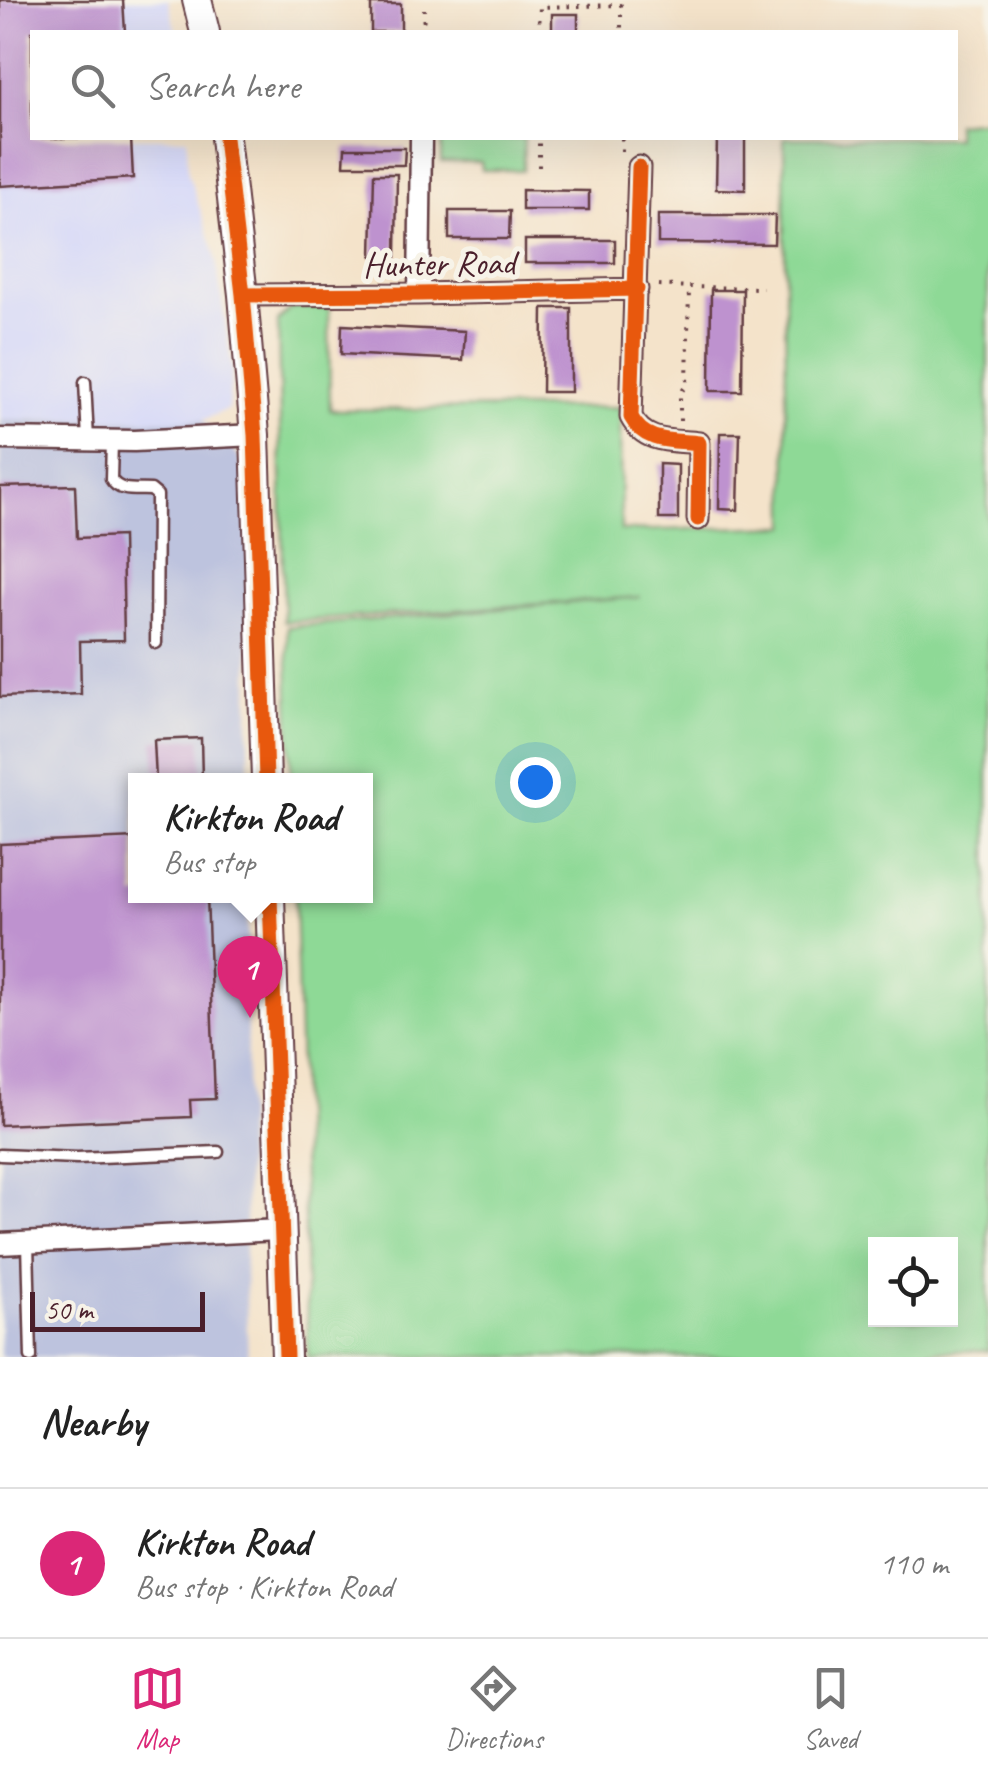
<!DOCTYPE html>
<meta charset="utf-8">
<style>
:root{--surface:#fff;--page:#f2f2f2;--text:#222;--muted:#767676;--line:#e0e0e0;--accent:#db2777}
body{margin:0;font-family:Caveat,sans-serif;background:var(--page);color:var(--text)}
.controls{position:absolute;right:30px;bottom:30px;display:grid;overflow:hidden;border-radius:0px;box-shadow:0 10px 40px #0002}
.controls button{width:90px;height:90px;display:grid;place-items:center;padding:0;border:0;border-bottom:2px solid var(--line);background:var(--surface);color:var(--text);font:50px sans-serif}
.scale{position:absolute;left:30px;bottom:25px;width:175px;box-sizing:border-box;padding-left:10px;border:5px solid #4a1f2b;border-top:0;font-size:28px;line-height:35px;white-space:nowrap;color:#4a1f2b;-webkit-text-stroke:8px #f7f3e8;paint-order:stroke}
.you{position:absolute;left:535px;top:782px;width:35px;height:35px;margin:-25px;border:8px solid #fff;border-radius:50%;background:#1a73e8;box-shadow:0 0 0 15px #1a73e833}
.badge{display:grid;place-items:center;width:65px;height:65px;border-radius:50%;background:var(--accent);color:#fff;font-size:32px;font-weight:700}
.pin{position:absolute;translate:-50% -82px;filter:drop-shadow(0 2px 5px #0008)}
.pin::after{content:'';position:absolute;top:52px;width:35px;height:30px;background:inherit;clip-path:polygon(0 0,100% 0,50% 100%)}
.popup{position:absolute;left:128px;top:773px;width:245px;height:130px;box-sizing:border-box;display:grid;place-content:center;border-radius:0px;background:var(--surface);filter:drop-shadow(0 2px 8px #0005);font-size:32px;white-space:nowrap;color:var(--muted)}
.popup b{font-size:38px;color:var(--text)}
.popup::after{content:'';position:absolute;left:50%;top:100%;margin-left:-20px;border:20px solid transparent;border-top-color:var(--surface)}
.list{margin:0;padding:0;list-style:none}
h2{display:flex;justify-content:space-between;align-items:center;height:130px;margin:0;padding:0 40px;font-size:42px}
h2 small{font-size:32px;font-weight:400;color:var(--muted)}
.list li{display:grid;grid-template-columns:65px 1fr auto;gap:30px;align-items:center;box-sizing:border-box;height:150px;padding:0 40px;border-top:2px solid var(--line)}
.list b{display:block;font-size:38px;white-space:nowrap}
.list p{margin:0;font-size:32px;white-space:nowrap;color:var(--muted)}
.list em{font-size:32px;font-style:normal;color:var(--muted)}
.icon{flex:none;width:55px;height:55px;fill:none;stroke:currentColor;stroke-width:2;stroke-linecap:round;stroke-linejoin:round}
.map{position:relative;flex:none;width:988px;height:1357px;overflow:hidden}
.search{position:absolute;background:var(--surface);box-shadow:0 10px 40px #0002;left:30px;right:30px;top:30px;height:110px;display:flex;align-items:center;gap:25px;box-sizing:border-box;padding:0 35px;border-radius:0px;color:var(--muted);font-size:38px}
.sheet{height:280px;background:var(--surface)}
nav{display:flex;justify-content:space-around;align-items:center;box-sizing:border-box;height:140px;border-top:2px solid var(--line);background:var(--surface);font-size:28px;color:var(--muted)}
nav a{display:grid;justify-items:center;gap:5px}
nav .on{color:var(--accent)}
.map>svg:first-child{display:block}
.built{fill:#d5d8f9}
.industrial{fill:#bdc3de}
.green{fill:#8ed996;stroke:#6c7c60;stroke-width:2.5;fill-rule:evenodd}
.building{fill:#be92cf}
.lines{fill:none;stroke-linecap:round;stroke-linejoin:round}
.lane-casing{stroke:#643c43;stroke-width:15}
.street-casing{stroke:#643c43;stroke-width:25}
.secondary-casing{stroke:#643c43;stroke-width:32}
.path{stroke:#643c43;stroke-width:4;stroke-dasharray:2.5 8;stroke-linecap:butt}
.lane{stroke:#fff;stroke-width:10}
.street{stroke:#fff;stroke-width:20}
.secondary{stroke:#fff;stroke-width:28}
.cycleway-casing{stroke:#f7f3e8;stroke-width:21}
.cycleway{stroke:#e8590c;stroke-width:15}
.labels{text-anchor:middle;stroke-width:10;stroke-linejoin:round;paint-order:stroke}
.street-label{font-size:35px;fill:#4a1f2b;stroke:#f7f3e8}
</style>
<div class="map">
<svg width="988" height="1357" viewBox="0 0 988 1357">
<rect width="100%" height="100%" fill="#f7f3e8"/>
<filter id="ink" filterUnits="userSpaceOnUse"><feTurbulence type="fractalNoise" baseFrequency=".01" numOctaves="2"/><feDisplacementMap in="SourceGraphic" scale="20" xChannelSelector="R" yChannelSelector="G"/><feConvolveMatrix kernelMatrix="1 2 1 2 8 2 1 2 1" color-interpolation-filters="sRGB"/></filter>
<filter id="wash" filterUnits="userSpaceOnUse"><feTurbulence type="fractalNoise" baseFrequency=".0048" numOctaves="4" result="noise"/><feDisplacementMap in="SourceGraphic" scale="40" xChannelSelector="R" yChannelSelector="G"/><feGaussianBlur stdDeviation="2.25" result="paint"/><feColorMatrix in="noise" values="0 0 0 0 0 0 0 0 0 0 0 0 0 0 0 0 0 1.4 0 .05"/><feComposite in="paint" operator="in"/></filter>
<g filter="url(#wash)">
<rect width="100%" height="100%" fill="#f4e3ca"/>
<path class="built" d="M0,0H168L176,32H32V138H187L188,174L215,254L232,369L228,409L203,420L0,419Z"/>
<path class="industrial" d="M0,419L203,420L238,456L249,486V780H135V896H248L245,1266L248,1357H0Z"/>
<path class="green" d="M988,120V1351H935L895,1357H308L295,896H365V780H291L287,627L640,597L284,622L278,321L292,307L329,308L330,410L620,407L621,531L787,526L784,138H956V123ZM876,1244H950V1320H876Z
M441,138H524L523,170H482L481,162H441Z"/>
<g id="blocks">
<path class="building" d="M0,0H123L125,32H32V138H131L133,178L0,186Z
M371,4H401V32H371Z
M552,14H578V32H552Z
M717,138H745V190L716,189Z
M345,148H405L404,165H344Z
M374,174H397L396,257L372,256Z
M522,190L589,191V210H522Z
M449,211H510L509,239H449Z
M658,215H775L774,244L658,243Z
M525,240H615V263H525Z
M711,290H743L742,391H710Z
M543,308H571V392H542Z
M342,325L465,331L463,360L341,354Z
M720,433H740L738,510L719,509Z
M659,464L678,465V519H659Z
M75,485L77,538L122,536L124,640L80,641L81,694L0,697V487Z
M201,738L202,780H156L154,740Z
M135,838V896H207L215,1099L190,1100L191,1117L0,1125V844Z"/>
</g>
</g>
<g filter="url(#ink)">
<use href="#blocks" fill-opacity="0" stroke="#643c43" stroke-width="2.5"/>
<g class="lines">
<defs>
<path id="lane" d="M85,382L88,440
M112,441L111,479C119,493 136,489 151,490L157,495L156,643
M0,1155L77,1158L218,1152
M28,1243L31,1357"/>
<path id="street" d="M639,167L631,417C645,444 672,440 699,443L698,519
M419,294L421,138
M243,295L419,294L637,289
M0,439L134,441L255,435
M0,1244L280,1230"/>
<path id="secondary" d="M197,0L205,32
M225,138L243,295L255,435L266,780
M270,896L286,1357"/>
</defs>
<use href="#lane" class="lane-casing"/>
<use href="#street" class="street-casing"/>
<use href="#secondary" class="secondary-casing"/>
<path class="path" d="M423,32L424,9
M539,32L540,7L621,5V32
M622,138V152
M539,167V138
M659,285L689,287
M680,421V394L687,384L689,287L763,288"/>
<use href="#lane" class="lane"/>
<use href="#street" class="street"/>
<use href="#secondary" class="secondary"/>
<defs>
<path id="cycleway" d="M225,138L243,295L255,435L266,780
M639,167L631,417C645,444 672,440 699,443L698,519
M243,295L419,294L637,289
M270,896L286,1357"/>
</defs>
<use href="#cycleway" class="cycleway-casing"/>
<use href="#cycleway" class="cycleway"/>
</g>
</g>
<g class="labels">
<g class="street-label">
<text transform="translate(439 263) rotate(-1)" y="12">Hunter Road</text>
</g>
</g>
</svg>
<div class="controls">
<button><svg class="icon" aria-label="locate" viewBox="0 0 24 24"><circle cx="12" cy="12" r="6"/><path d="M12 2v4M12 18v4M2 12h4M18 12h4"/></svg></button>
</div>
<div class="scale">50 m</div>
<div class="you"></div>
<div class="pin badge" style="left:250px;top:1018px">1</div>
<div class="popup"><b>Kirkton Road</b>Bus stop</div>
<div class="search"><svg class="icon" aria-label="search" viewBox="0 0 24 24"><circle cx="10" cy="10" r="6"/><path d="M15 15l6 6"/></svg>Search here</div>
</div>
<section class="sheet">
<h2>Nearby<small></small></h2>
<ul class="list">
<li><span class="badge">1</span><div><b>Kirkton Road</b><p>Bus stop · Kirkton Road</p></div><em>110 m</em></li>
</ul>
</section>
<nav>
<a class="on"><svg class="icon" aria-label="map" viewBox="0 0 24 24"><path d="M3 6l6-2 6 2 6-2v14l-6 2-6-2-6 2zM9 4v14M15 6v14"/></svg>Map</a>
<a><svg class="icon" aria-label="directions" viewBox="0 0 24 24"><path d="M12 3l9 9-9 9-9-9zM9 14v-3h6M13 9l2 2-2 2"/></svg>Directions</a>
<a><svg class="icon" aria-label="saved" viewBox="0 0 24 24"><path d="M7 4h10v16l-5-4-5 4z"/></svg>Saved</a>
</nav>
